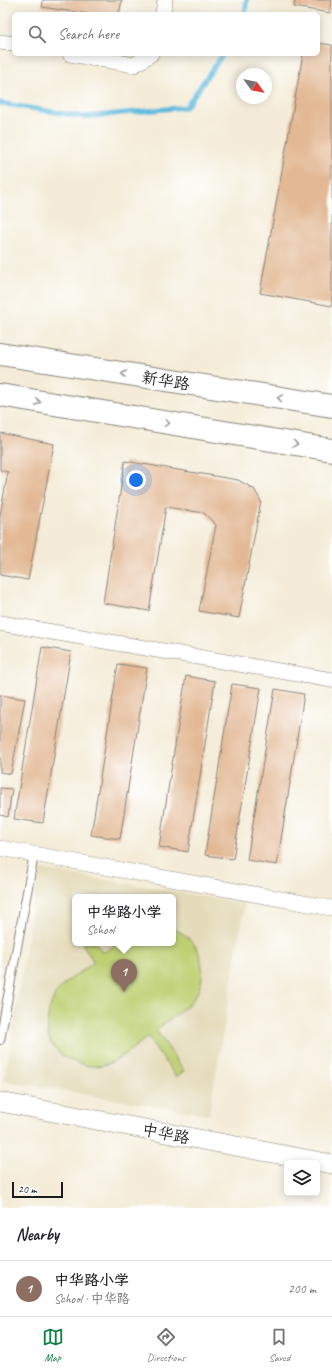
<!DOCTYPE html>
<meta charset="utf-8">
<style>
:root{--surface:#fff;--page:#f2f2f2;--text:#202124;--muted:#757577;--line:#e0e0e0;--accent:#0b8043}
body{margin:0;font-family:Caveat,"LXGW WenKai TC",sans-serif;background:var(--page);color:var(--text)}
.controls{position:absolute;right:12px;bottom:12px;display:grid;overflow:hidden;border-radius:6px;box-shadow:0 2px 10px #0003}
.controls button{width:36px;height:36px;display:grid;place-items:center;padding:0;border:0;border-bottom:1px solid var(--line);background:var(--surface);color:var(--text);font:20px sans-serif}
.compass{position:absolute;left:236px;top:68px;width:36px;height:36px;border-radius:50%;background:var(--surface);box-shadow:0 2px 10px #0003;rotate:123deg}
.scale{position:absolute;left:12px;bottom:10px;width:51px;box-sizing:border-box;padding-left:4px;border:2px solid #1c1c1c;border-top:0;font-size:11px;line-height:14px;white-space:nowrap;color:#1c1c1c;-webkit-text-stroke:3px #fff;paint-order:stroke}
.you{position:absolute;left:136px;top:480px;width:14px;height:14px;margin:-10px;border:3px solid #fff;border-radius:50%;background:#1a73e8;box-shadow:0 0 0 6px #1a73e833}
.badge{display:grid;place-items:center;width:26px;height:26px;border-radius:50%;background:var(--accent);color:#fff;font-size:13px;font-weight:700}
.pin{position:absolute;translate:-50% -33px;filter:drop-shadow(0 1px 2px #0008)}
.pin::after{content:'';position:absolute;top:21px;width:14px;height:12px;background:inherit;clip-path:polygon(0 0,100% 0,50% 100%)}
.popup{position:absolute;left:72px;top:894px;width:104px;height:52px;box-sizing:border-box;display:grid;place-content:center;border-radius:6px;background:var(--surface);filter:drop-shadow(0 1px 3px #0005);font-size:13px;white-space:nowrap;color:var(--muted)}
.popup b{font-size:15px;color:var(--text)}
.popup::after{content:'';position:absolute;left:50%;top:100%;margin-left:-8px;border:8px solid transparent;border-top-color:var(--surface)}
.list{margin:0;padding:0;list-style:none}
h2{display:flex;justify-content:space-between;align-items:center;height:52px;margin:0;padding:0 16px;font-size:17px}
h2 small{font-size:13px;font-weight:400;color:var(--muted)}
.list li{display:grid;grid-template-columns:26px 1fr auto;gap:12px;align-items:center;box-sizing:border-box;height:56px;padding:0 16px;border-top:1px solid var(--line)}
.list b{display:block;font-size:15px;white-space:nowrap}
.list p{margin:0;font-size:13px;white-space:nowrap;color:var(--muted)}
.list em{font-size:13px;font-style:normal;color:var(--muted)}
.icon{flex:none;width:22px;height:22px;fill:none;stroke:currentColor;stroke-width:2;stroke-linecap:round;stroke-linejoin:round}
.map{position:relative;flex:none;width:332px;height:1208px;overflow:hidden}
.search{position:absolute;background:var(--surface);box-shadow:0 2px 10px #0003;left:12px;right:12px;top:12px;height:44px;display:flex;align-items:center;gap:10px;box-sizing:border-box;padding:0 14px;border-radius:6px;color:var(--muted);font-size:15px}
.sheet{height:108px;background:var(--surface)}
nav{display:flex;justify-content:space-around;align-items:center;box-sizing:border-box;height:56px;border-top:1px solid var(--line);background:var(--surface);font-size:11px;color:var(--muted)}
nav a{display:grid;justify-items:center;gap:2px}
nav .on{color:var(--accent)}
.map>svg:first-child{display:block}
.built{fill:#e4dbba;fill-rule:evenodd}
.green{fill:#bdcf71;stroke:#6c7646}
.lines{fill:none;stroke-linecap:round;stroke-linejoin:round}
.stream{stroke:#60badd;stroke-width:5}
.building{fill:#e3b995}
.service-casing{stroke:#88847a;stroke-width:10}
.minor-casing{stroke:#88847a;stroke-width:16}
.tertiary-casing{stroke:#88847a;stroke-width:20}
.primary-casing{stroke:#88847a;stroke-width:24}
.service{stroke:#fff;stroke-width:8}
.minor{stroke:#fff;stroke-width:15}
.tertiary{stroke:#fff;stroke-width:19}
.primary{stroke:#fff;stroke-width:22}
.oneway{stroke:#999}
.labels{text-anchor:middle;stroke-width:4;stroke-linejoin:round;paint-order:stroke}
.street-label{font-size:16px;fill:#1c1c1c;stroke:#fff}
</style>
<div class="map">
<svg width="332" height="1208" viewBox="0 0 332 1208">
<rect width="100%" height="100%" fill="#fff"/>
<filter id="ink" filterUnits="userSpaceOnUse"><feTurbulence type="fractalNoise" baseFrequency=".025" numOctaves="2"/><feDisplacementMap in="SourceGraphic" scale="8" xChannelSelector="R" yChannelSelector="G"/><feConvolveMatrix kernelMatrix="1 2 1 2 8 2 1 2 1" color-interpolation-filters="sRGB"/></filter>
<filter id="wash" filterUnits="userSpaceOnUse"><feTurbulence type="fractalNoise" baseFrequency=".012" numOctaves="4" result="noise"/><feDisplacementMap in="SourceGraphic" scale="16" xChannelSelector="R" yChannelSelector="G"/><feGaussianBlur stdDeviation="0.9" result="paint"/><feColorMatrix in="noise" values="0 0 0 0 0 0 0 0 0 0 0 0 0 0 0 0 0 1.4 0 .05"/><feComposite in="paint" operator="in"/></filter>
<g filter="url(#wash)">
<rect width="100%" height="100%" fill="#f4ecd8"/>
<path class="built" d="M39,869L245,903L209,1115L4,1081ZM75,897H173V943H75Z"/>
<path class="green" d="M173,929C201,938 211,973 194,998C184,1011 168,1020 156,1030L184,1071L176,1077L148,1037C136,1045 123,1058 110,1063C91,1071 62,1062 51,1043C44,1030 48,1008 55,995C63,982 82,972 94,962L82,943H96L103,953L118,943H173Z"/>
<g class="lines">
<path class="stream" d="M245,14L247,0
M0,103L84,117L186,107L223,54"/>
</g>
<g id="blocks">
<path class="building" d="M43,0H122L119,14H87L42,7Z
M295,0H332L330,13L294,7Z
M318,43L332,45V306L260,293L303,54H318Z
M0,433L54,444L28,580L0,575V515L8,472L0,470Z
M125,461L238,480L254,489L261,501L239,618L199,611L216,525L204,513L166,507L149,611L103,603Z
M42,647L71,652L43,823L14,819Z
M118,664L147,668L120,839L91,835Z
M186,676L215,681L188,852L159,847Z
M232,684L261,688L233,859L205,855Z
M275,689L304,694L277,865L247,860Z
M0,695L25,699L11,774L0,772Z
M0,788L12,789L8,817L0,815Z"/>
</g>
</g>
<g filter="url(#ink)">
<use href="#blocks" fill-opacity="0" stroke="#88847a" stroke-width="1"/>
<g class="lines">
<defs>
<path id="service" d="M0,1040L34,854"/>
<path id="minor" d="M163,14L165,0
M0,42L14,44
M70,54L134,65L151,54
M0,623L332,680
M0,848L331,908"/>
<path id="tertiary" d="M0,1102L332,1164"/>
<path id="primary" d="M0,354L332,406
M0,395L332,450"/>
</defs>
<use href="#service" class="service-casing"/>
<use href="#minor" class="minor-casing"/>
<use href="#tertiary" class="tertiary-casing"/>
<use href="#primary" class="primary-casing"/>
<use href="#service" class="service"/>
<use href="#minor" class="minor"/>
<use href="#tertiary" class="tertiary"/>
<use href="#primary" class="primary"/>
</g>
<defs><path id="oneway-chevron" d="M-2-3.5L2.5 0L-2 3.5" fill="none" stroke-width="1.6" stroke-linecap="round" stroke-linejoin="round"/></defs>
<g class="oneway">
<use href="#oneway-chevron" transform="translate(124 374) rotate(-171)"/>
<use href="#oneway-chevron" transform="translate(280 398) rotate(-171)"/>
<use href="#oneway-chevron" transform="translate(38 402) rotate(9)"/>
<use href="#oneway-chevron" transform="translate(167 423) rotate(9)"/>
<use href="#oneway-chevron" transform="translate(295 444) rotate(9)"/>
</g>
</g>
<g class="labels">
<g class="street-label">
<text transform="translate(166 380) rotate(9)" y="6">新华路</text>
<text transform="translate(166 1133) rotate(11)" y="6">中华路</text>
</g>
</g>
</svg>
<div class="controls">
<button><svg class="icon" aria-label="layers" viewBox="0 0 24 24"><path d="M12 4l9 5-9 5-9-5zM3 14l9 5 9-5"/></svg></button>
</div>
<svg class="compass" viewBox="-18 -18 36 36"><path d="M0-13l5 13h-10z" fill="#e53935"/><path d="M0 13l5-13h-10z" fill="#757577"/></svg>
<div class="scale">20 m</div>
<div class="you"></div>
<div class="pin badge" style="left:124px;top:992px;background:#8d6e63">1</div>
<div class="popup"><b>中华路小学</b>School</div>
<div class="search"><svg class="icon" aria-label="search" viewBox="0 0 24 24"><circle cx="10" cy="10" r="6"/><path d="M15 15l6 6"/></svg>Search here</div>
</div>
<section class="sheet">
<h2>Nearby<small></small></h2>
<ul class="list">
<li><span class="badge" style="background:#8d6e63">1</span><div><b>中华路小学</b><p>School · 中华路</p></div><em>200 m</em></li>
</ul>
</section>
<nav>
<a class="on"><svg class="icon" aria-label="map" viewBox="0 0 24 24"><path d="M3 6l6-2 6 2 6-2v14l-6 2-6-2-6 2zM9 4v14M15 6v14"/></svg>Map</a>
<a><svg class="icon" aria-label="directions" viewBox="0 0 24 24"><path d="M12 3l9 9-9 9-9-9zM9 14v-3h6M13 9l2 2-2 2"/></svg>Directions</a>
<a><svg class="icon" aria-label="saved" viewBox="0 0 24 24"><path d="M7 4h10v16l-5-4-5 4z"/></svg>Saved</a>
</nav>
